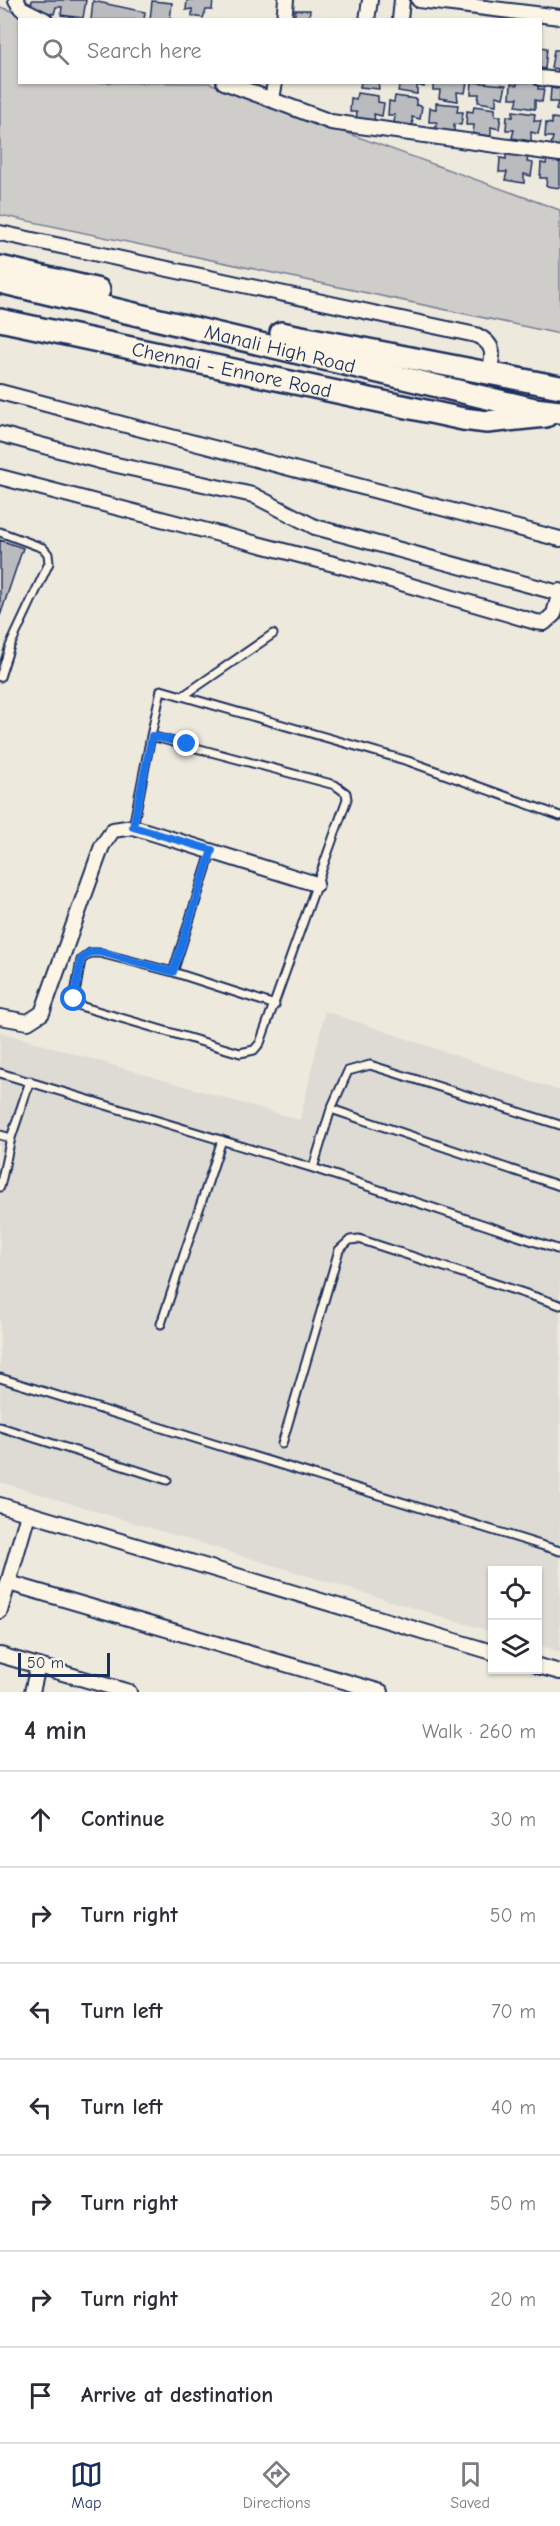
<!DOCTYPE html>
<meta charset="utf-8">
<style>
:root{--surface:#fff;--page:#f2f2f3;--text:#2b2b33;--muted:#7c7c81;--line:#e1e1e2;--accent:#1b2f5e}
body{margin:0;font-family:"Comic Neue",sans-serif;background:var(--page);color:var(--text)}
.controls{position:absolute;right:18px;bottom:18px;display:grid;overflow:hidden;border-radius:0px;box-shadow:0 2px 4px #0004}
.controls button{width:54px;height:54px;display:grid;place-items:center;padding:0;border:0;border-bottom:2px solid var(--line);background:var(--surface);color:var(--text);font:30px sans-serif}
.scale{position:absolute;left:18px;bottom:15px;width:92px;box-sizing:border-box;padding-left:6px;border:3px solid #1b2f5e;border-top:0;font-size:16px;line-height:21px;white-space:nowrap;color:#1b2f5e;-webkit-text-stroke:4px #fcf5e5;paint-order:stroke}
.stop{position:absolute;width:18px;height:18px;margin:-14px;border:4px solid #1a73e8;border-radius:50%;background:#fff}
.stop.end{background:#1a73e8;border-color:#fff;box-shadow:0 2px 6px #0008}
.list{margin:0;padding:0;list-style:none}
h2{display:flex;justify-content:space-between;align-items:center;height:78px;margin:0;padding:0 24px;font-size:26px}
h2 small{font-size:20px;font-weight:400;color:var(--muted)}
.list li{display:grid;grid-template-columns:39px 1fr auto;gap:18px;align-items:center;box-sizing:border-box;height:96px;padding:0 24px;border-top:2px solid var(--line)}
.list b{display:block;font-size:22px;white-space:nowrap}
.list em{font-size:20px;font-style:normal;color:var(--muted)}
.icon{flex:none;width:33px;height:33px;fill:none;stroke:currentColor;stroke-width:2;stroke-linecap:round;stroke-linejoin:round}
.map{position:relative;flex:none;width:560px;height:1692px;overflow:hidden}
.search{position:absolute;background:var(--surface);box-shadow:0 2px 4px #0004;left:18px;right:18px;top:18px;height:66px;display:flex;align-items:center;gap:15px;box-sizing:border-box;padding:0 21px;border-radius:0px;color:var(--muted);font-size:22px}
.sheet{height:750px;background:var(--surface)}
nav{display:flex;justify-content:space-around;align-items:center;box-sizing:border-box;height:84px;border-top:2px solid var(--line);background:var(--surface);font-size:16px;color:var(--muted)}
nav a{display:grid;justify-items:center;gap:3px}
nav .on{color:var(--accent)}
.map>svg:first-child{display:block}
.built{fill:#dedbd4}
.green{fill:#cfcdca;stroke:#757e94;stroke-width:1.5}
.building{fill:#babbbe;stroke:#1b2f5e;stroke-width:1.5}
.lines{fill:none;stroke-linecap:round;stroke-linejoin:round}
.lane-casing{stroke:#1b2f5e;stroke-width:11}
.street-casing{stroke:#1b2f5e;stroke-width:18}
.primary-casing{stroke:#1b2f5e;stroke-width:26}
.lane{stroke:#fcf5e5;stroke-width:7}
.street{stroke:#fcf5e5;stroke-width:14}
.primary{stroke:#fcf5e5;stroke-width:21}
.route{stroke:#1a73e8;stroke-width:8}
.labels{text-anchor:middle;stroke-width:4.5;stroke-linejoin:round;paint-order:stroke}
.street-label{font-size:20px;fill:#1b2f5e;stroke:#fcf5e5}
</style>
<div class="map">
<svg width="560" height="1692" viewBox="0 0 560 1692">
<rect width="100%" height="100%" fill="#eee9dd"/>
<filter id="ink" filterUnits="userSpaceOnUse"><feTurbulence type="fractalNoise" baseFrequency=".0167" numOctaves="2"/><feDisplacementMap in="SourceGraphic" scale="12" xChannelSelector="R" yChannelSelector="G"/><feConvolveMatrix kernelMatrix="1 2 1 2 8 2 1 2 1" color-interpolation-filters="sRGB"/></filter>
<g filter="url(#ink)">
<path class="built" d="M325,1011L560,1091V1652L538,1645V1570H492V1632L0,1482V1032L300,1120Z"/>
<path class="green" d="M0,7L35,19L20,20V82L209,83L560,210V334L0,215Z"/>
<path class="building" d="M32,0H86L83,18L61,15L62,7H56L54,14L31,8Z
M187,0H213L212,10H206L203,18L192,16V9L186,10Z
M93,1L145,12L144,20H91Z
M152,1L172,3L170,20H150Z
M295,10H310L309,18L314,20H289L290,15L295,16Z
M540,40L541,47L547,48L545,69L540,68Z
M554,50H560V76H558V69L551,68Z
M361,82H378L379,89L360,87Z
M392,82H425L424,87L417,85V94L398,91L400,83Z
M433,82H467L465,93L457,92L458,101L439,98L440,90H433Z
M472,82L506,85L503,98L496,96V105L478,102L479,94H471Z
M517,82H539L538,89H544L542,102L535,100V109L516,106L518,98H510L511,84L517,85Z
M557,83H560V111L556,110L558,102H550L551,88L557,89Z
M357,93L378,96V102L384,103L382,116L374,114L375,123L356,120L357,112H350L351,98L356,99Z
M395,96L416,99V105L422,106L420,119L412,117L413,126L394,123L395,115H388L389,101L394,102Z
M436,103L458,105L457,112H463L461,125L454,124V133L435,130L437,122H429L430,108L436,109Z
M474,106L495,109V116H501L499,129L491,127V136L473,134L474,125H466L467,111L473,112Z
M513,111L535,114L534,121H541L538,134L531,132V141L512,138L514,130H506L507,116L513,117Z
M552,118L560,119V146L551,145L553,137H545L546,123L552,124Z
M506,153L528,156L527,162L533,163L531,176L524,174V183L505,180L507,172H499L500,158L506,159Z
M547,158L560,160V188L546,186L547,178H540L541,163L546,164Z
M0,540L23,548L0,616Z"/>
<g class="lines">
<defs>
<path id="lane" d="M0,532L43,548L48,554L49,563L10,646L0,677
M183,696L273,634
M151,736L161,690L408,761L560,816
M133,827L151,736L335,785L346,793L347,799L260,1043L254,1050L240,1053L80,1006L74,999L81,960L90,953H100L173,972
M212,850L173,972L275,1005
M0,1073L313,1168L560,1250
M331,1109L560,1186
M0,1135L11,1138
M313,1168L331,1109L348,1071L370,1065L560,1125
M0,1187L11,1138L30,1081
M161,1324L222,1140
M0,1378L560,1551
M0,1427L167,1480
M282,1444L339,1250L350,1240L359,1239L560,1305"/>
<path id="street" d="M16,0L21,8L45,20
M419,0L560,17
M284,20L286,0
M367,20L370,0
M400,20L402,0
M540,78L560,80
M224,82L331,122L560,154
M272,99L275,82
M0,233L476,335C495,344 494,354 489,373
M0,392L560,539
M0,434L103,462L253,495L315,527L559,593
M0,477L353,569L536,622L544,623L554,614L560,591
M0,1017L28,1022L42,1013L102,846L113,830L133,827L316,884
M0,1505L492,1652
M9,1583L381,1692
M0,1611L28,1514
M0,1655L129,1692
M538,1666L560,1672
M32,1692L38,1666"/>
<g id="primary">
<path d="M0,267L99,290"/>
<path id="s1" d="M0,282L534,409L560,412"/>
<path id="s2" d="M0,320L463,419L487,422L546,416"/>
<path d="M281,333L560,387"/>
</g>
</defs>
<use href="#lane" class="lane-casing"/>
<use href="#street" class="street-casing"/>
<use href="#primary" class="primary-casing"/>
<use href="#lane" class="lane"/>
<use href="#street" class="street"/>
<use href="#primary" class="primary"/>
</g>
</g>
<g class="lines" filter="url(#ink)">
<path class="route" d="M74,999L81,960L90,952H100L173,972L212,850L133,827L152,736L187,744"/>
</g>
<g class="labels">
<g class="street-label">
<text dy="7" stroke="none"><textPath href="#s1" startOffset="288">Manali High Road</textPath></text>
<text dy="7" stroke="none"><textPath href="#s2" startOffset="237">Chennai - Ennore Road</textPath></text>
</g>
</g>
</svg>
<div class="controls">
<button><svg class="icon" aria-label="locate" viewBox="0 0 24 24"><circle cx="12" cy="12" r="6"/><path d="M12 2v4M12 18v4M2 12h4M18 12h4"/></svg></button>
<button><svg class="icon" aria-label="layers" viewBox="0 0 24 24"><path d="M12 4l9 5-9 5-9-5zM3 14l9 5 9-5"/></svg></button>
</div>
<div class="scale">50 m</div>
<div class="stop" style="left:74px;top:999px"></div>
<div class="stop end" style="left:187px;top:744px"></div>
<div class="search"><svg class="icon" aria-label="search" viewBox="0 0 24 24"><circle cx="10" cy="10" r="6"/><path d="M15 15l6 6"/></svg>Search here</div>
</div>
<section class="sheet">
<h2>4 min<small>Walk · 260 m</small></h2>
<ul class="list">
<li><svg class="icon" aria-label="ahead" viewBox="0 0 24 24"><path d="M12 20V5M6 11l6-6 6 6"/></svg><div><b>Continue</b></div><em>30 m</em></li>
<li><svg class="icon" aria-label="right" viewBox="0 0 24 24"><path d="M7 20v-9h11M14 6l5 5-5 5"/></svg><div><b>Turn right</b></div><em>50 m</em></li>
<li><svg class="icon" aria-label="left" viewBox="0 0 24 24"><path d="M17 20v-9H6M10 6l-5 5 5 5"/></svg><div><b>Turn left</b></div><em>70 m</em></li>
<li><svg class="icon" aria-label="left" viewBox="0 0 24 24"><path d="M17 20v-9H6M10 6l-5 5 5 5"/></svg><div><b>Turn left</b></div><em>40 m</em></li>
<li><svg class="icon" aria-label="right" viewBox="0 0 24 24"><path d="M7 20v-9h11M14 6l5 5-5 5"/></svg><div><b>Turn right</b></div><em>50 m</em></li>
<li><svg class="icon" aria-label="right" viewBox="0 0 24 24"><path d="M7 20v-9h11M14 6l5 5-5 5"/></svg><div><b>Turn right</b></div><em>20 m</em></li>
<li><svg class="icon" aria-label="arrive" viewBox="0 0 24 24"><path d="M6 21V4h12l-3 4 3 4H6"/></svg><div><b>Arrive at destination</b></div></li>
</ul>
</section>
<nav>
<a class="on"><svg class="icon" aria-label="map" viewBox="0 0 24 24"><path d="M3 6l6-2 6 2 6-2v14l-6 2-6-2-6 2zM9 4v14M15 6v14"/></svg>Map</a>
<a><svg class="icon" aria-label="directions" viewBox="0 0 24 24"><path d="M12 3l9 9-9 9-9-9zM9 14v-3h6M13 9l2 2-2 2"/></svg>Directions</a>
<a><svg class="icon" aria-label="saved" viewBox="0 0 24 24"><path d="M7 4h10v16l-5-4-5 4z"/></svg>Saved</a>
</nav>
